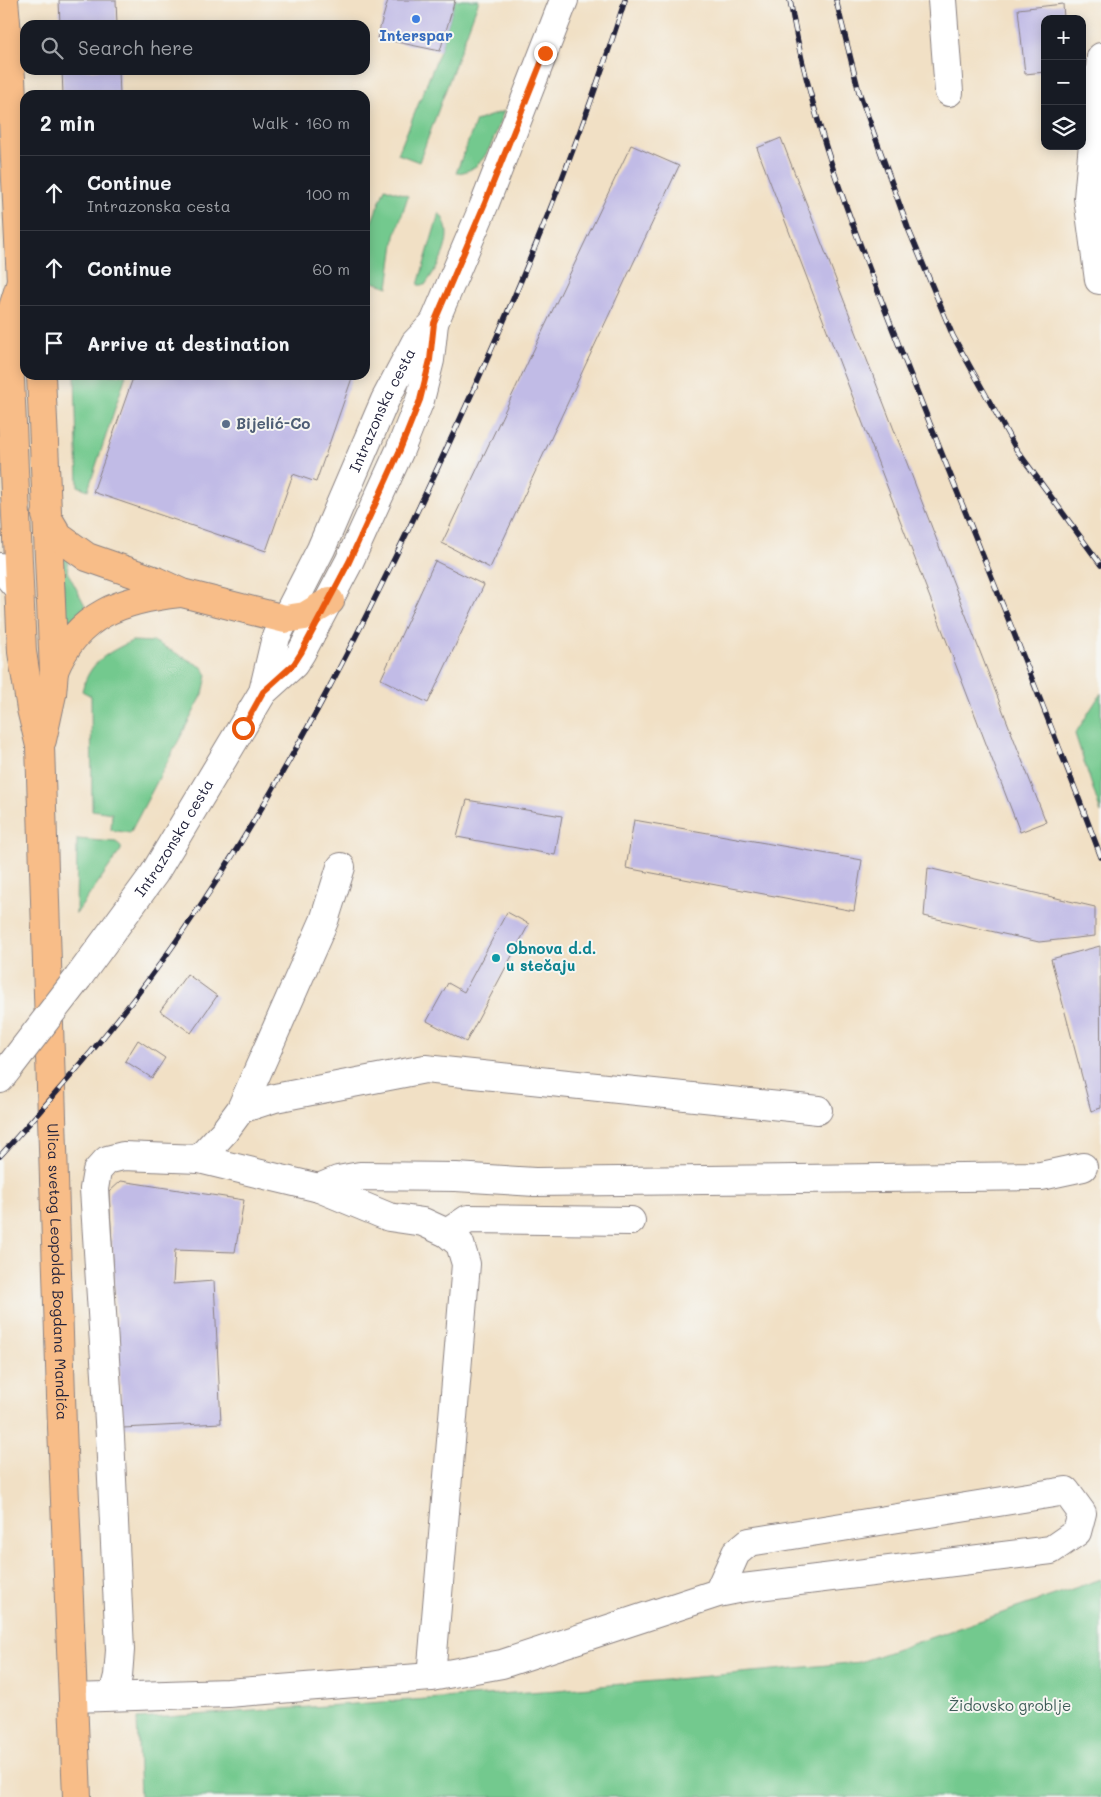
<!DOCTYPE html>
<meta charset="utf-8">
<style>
:root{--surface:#171b24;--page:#242831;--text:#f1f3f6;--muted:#9ea1a6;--line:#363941}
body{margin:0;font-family:Mali,sans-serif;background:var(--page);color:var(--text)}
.controls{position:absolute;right:15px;top:15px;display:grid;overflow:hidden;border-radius:10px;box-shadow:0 2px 12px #0003}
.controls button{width:45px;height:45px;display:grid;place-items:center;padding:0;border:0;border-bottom:1px solid var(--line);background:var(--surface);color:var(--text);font:25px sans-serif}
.stop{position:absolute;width:15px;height:15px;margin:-11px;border:4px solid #ea580c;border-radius:50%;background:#fff}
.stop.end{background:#ea580c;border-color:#fff;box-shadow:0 1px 5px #0008}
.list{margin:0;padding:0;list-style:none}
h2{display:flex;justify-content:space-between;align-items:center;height:65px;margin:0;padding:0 20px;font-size:21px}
h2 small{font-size:16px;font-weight:400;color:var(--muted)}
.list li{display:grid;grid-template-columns:32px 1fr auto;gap:15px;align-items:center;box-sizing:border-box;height:75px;padding:0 20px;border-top:1px solid var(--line)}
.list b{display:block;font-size:19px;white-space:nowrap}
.list p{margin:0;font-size:16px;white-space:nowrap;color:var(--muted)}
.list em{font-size:16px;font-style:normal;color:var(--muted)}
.icon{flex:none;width:28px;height:28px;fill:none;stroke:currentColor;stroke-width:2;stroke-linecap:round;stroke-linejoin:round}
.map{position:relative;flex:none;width:1101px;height:1797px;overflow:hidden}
.search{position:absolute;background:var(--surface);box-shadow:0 2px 12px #0003;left:20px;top:20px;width:350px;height:55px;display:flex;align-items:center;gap:12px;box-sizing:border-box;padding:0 18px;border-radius:15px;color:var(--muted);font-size:19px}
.panel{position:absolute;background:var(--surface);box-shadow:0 2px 12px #0003;left:20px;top:90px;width:350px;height:290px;border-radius:15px}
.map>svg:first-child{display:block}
.green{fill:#73c98e;stroke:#4a7664}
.building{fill:#c1bbe6}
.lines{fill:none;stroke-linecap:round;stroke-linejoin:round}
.minor-casing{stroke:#8a8180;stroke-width:30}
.major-casing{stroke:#8a8180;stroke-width:30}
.minor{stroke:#fff;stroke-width:28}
.major{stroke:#f8bd88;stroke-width:28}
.rail-casing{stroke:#22223b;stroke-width:5.5}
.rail{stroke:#f6f6f2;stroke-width:4;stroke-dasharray:11;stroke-linecap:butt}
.minor-bridge-casing{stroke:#8a8180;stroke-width:30;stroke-linecap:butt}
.minor-bridge{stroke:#fff;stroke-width:28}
.route{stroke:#ea580c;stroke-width:6}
.shop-dot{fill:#3f7fe0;stroke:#f6f6f2;stroke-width:2}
.service-dot{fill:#5c6f8a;stroke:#f6f6f2;stroke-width:2}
.culture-dot{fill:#0f9aa8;stroke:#f6f6f2;stroke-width:2}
.labels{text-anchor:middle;stroke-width:4;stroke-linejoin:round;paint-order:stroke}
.shop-label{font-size:15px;font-weight:bold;fill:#366cbe;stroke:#f6f6f2}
.street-label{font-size:15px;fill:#22223b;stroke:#f6f6f2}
.service-label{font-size:15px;font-weight:bold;fill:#4e5e75;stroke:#f6f6f2;text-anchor:start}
.culture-label{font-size:15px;font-weight:bold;fill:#0d838f;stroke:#f6f6f2;text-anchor:start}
.park-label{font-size:15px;fill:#3e5c58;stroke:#f6f6f2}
</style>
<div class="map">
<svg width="1101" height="1797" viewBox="0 0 1101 1797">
<rect width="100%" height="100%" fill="#f6f6f2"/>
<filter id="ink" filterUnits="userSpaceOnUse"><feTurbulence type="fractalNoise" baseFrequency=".02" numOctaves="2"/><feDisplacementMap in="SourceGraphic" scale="10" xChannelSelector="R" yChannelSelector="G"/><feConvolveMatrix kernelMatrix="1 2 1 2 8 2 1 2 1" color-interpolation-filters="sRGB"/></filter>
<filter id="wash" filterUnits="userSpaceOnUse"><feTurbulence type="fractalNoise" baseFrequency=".0096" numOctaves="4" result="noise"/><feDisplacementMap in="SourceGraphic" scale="20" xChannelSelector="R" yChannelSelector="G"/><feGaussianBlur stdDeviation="1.12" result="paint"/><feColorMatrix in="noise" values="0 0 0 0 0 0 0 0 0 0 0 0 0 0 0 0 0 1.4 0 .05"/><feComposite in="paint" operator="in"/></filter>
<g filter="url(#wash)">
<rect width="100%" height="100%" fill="#f1e0c5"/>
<path class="green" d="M455,0H479L419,162L398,154L440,51Z
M504,111C494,136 487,172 456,173L476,121Z
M385,188L408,196L395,236L388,287L365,279V239Z
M439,213C458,235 439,265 425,285H418Z
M75,375H126L88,490L78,486Z
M62,557L68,560L67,571L88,611L64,629Z
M132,641L155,642L202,667L207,675L203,694L130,833L111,830L112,813L92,810L91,696L82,691C89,662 107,653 132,641Z
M1101,693V813L1075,734Z
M77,839L116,842L121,846V850L76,914Z
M1101,1579V1797H140L137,1719L557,1690L860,1662Z"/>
<g id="blocks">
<path class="building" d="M59,0H116L117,25H60Z
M388,0H455L440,51L377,38Z
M1063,4L1064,19H1045V72L1025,74L1018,9Z
M62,70H119L120,95H63Z
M781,138L1046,822L1020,832L757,148Z
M631,145L679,166L490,568L442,543Z
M134,375H353L316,482L293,474L266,551L93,492Z
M435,561L484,585L428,703L381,679Z
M467,800L562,816L555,855L457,837Z
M634,820L862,860L854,911L626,868Z
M928,868L1095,907V936L1039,942L924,916Z
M507,912L529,924L466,1042L427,1021L448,983L464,992Z
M1100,946L1101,1108L1091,1111L1051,959Z
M187,974L217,996L191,1033L160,1011Z
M138,1040L165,1058L152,1078L125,1061Z
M121,1181L244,1200L235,1252L175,1250L173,1284L214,1281L221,1423L123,1428L109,1192Z"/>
</g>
</g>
<g filter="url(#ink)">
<use href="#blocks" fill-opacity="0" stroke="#8a8180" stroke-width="1"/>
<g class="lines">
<defs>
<g id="minor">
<path d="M942,0L949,92"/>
<path d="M1099,280L1088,198L1101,57"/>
<path d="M0,567L18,588"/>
<path d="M263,692L294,664L301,653L349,562L400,450L420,400L430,360L434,323L485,203L564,0"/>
<path id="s1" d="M78,978L154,874L263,692L276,637L321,549L385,400L415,343L434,323"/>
<path d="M0,1079L11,1065"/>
<path d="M241,1109L275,1098L425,1069L818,1110"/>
<path d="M199,1159L224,1132L241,1109L324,921L341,867"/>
<path d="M319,1188L338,1180L360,1176L456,1177L535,1182L1041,1176L1083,1167"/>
<path d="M447,1233L468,1219L631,1221"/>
<path d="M113,1696L118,1676L120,1650L110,1437L94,1189L97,1171L107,1160L123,1156L199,1159L319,1188L389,1217L423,1222L447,1233L460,1244L466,1264L431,1677"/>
<path d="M73,1698L228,1693L431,1677L502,1664L718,1593L743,1588L1051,1550L1077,1532L1082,1513L1066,1491L749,1542L736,1553L718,1593"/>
</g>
<g id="major">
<path d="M4,0L11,78L21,282L25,289"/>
<path id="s2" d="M21,282L10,317L8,334L22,652L31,709L40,746L62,1427L77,1797"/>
<path d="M41,375L54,671L52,694L42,740"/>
<path d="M46,515L59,537L87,557L156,581L182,593L285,619L305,616L330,601"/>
<path d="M54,671C77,614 123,599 180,593"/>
</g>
</defs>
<use href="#minor" class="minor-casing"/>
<use href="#major" class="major-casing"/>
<use href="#minor" class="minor"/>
<use href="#major" class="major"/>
<defs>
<path id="rail" d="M790,0C811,129 862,250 909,371C973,533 1040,694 1101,857
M836,0L859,92L908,228L953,336L1016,449L1101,565
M0,1156C62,1087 124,1017 177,940C280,792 361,632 437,469C509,316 574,161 625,0"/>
</defs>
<use href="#rail" class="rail-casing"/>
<use href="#rail" class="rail"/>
<defs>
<path id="minor-bridge" d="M11,1065L78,978"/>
</defs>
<use href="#minor-bridge" class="minor-bridge-casing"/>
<use href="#minor-bridge" class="minor-bridge"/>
</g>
</g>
<g class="lines" filter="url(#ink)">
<path class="route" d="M243,728L263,692L294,664L301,653L349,562L400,450L420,400L430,360L434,323L485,203L545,53"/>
</g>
<circle class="shop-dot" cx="416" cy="19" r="5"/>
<circle class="service-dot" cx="226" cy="424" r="5"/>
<circle class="culture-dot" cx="496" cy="958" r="5"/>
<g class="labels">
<g class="shop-label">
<text x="416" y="41">Interspar</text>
</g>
<g class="street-label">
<text dy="5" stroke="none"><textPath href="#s1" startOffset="648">Intrazonska cesta</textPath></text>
<text dy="5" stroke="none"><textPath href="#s1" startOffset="170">Intrazonska cesta</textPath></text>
<text dy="5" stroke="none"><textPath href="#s2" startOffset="994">Ulica svetog Leopolda Bogdana Mandića</textPath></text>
</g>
<g class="service-label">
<text x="236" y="429">Bijelić-Co</text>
</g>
<g class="culture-label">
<text x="506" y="954">Obnova d.d.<tspan x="506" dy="17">u stečaju</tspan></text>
</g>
<g class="park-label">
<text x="1010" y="1711">Židovsko groblje</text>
</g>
</g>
</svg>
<div class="controls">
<button>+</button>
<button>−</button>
<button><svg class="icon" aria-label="layers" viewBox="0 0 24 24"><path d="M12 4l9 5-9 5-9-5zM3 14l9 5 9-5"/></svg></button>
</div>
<div class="stop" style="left:243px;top:728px"></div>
<div class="stop end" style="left:545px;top:53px"></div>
<div class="search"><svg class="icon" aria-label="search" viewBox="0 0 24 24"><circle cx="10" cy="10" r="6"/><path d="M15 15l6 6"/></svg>Search here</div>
<section class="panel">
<h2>2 min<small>Walk · 160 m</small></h2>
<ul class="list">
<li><svg class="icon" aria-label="ahead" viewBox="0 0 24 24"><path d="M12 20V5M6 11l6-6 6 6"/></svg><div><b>Continue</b><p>Intrazonska cesta</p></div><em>100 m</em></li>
<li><svg class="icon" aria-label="ahead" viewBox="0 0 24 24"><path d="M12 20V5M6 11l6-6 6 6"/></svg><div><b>Continue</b></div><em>60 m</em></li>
<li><svg class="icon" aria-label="arrive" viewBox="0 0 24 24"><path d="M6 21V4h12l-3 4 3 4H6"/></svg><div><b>Arrive at destination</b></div></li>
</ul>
</section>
</div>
